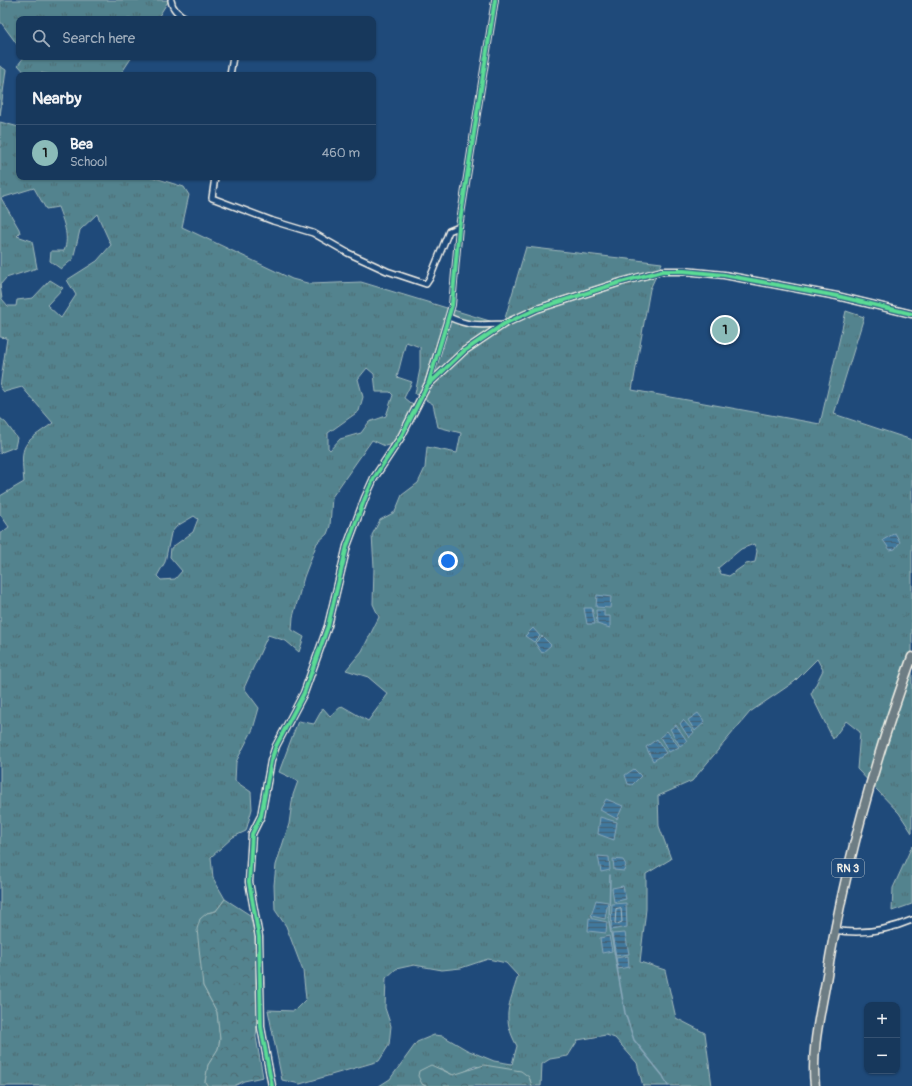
<!DOCTYPE html>
<meta charset="utf-8">
<style>
:root{--surface:#17385c;--page:#203f62;--text:#f1f3f6;--muted:#9eacbb;--line:#365272;--accent:#8bbbb9}
body{margin:0;font-family:Pangolin,sans-serif;background:var(--page);color:var(--text)}
.controls{position:absolute;right:12px;bottom:12px;display:grid;overflow:hidden;border-radius:8px;box-shadow:0 1px 3px #0004}
.controls button{width:36px;height:36px;display:grid;place-items:center;padding:0;border:0;border-bottom:1px solid var(--line);background:var(--surface);color:var(--text);font:20px sans-serif}
.you{position:absolute;left:448px;top:561px;width:14px;height:14px;margin:-10px;border:3px solid #fff;border-radius:50%;background:#1a73e8;box-shadow:0 0 0 6px #1a73e833}
.badge{display:grid;place-items:center;width:26px;height:26px;border-radius:50%;background:var(--accent);color:#111;font-size:13px;font-weight:700}
.pin{position:absolute;translate:-50% -50%;border:2px solid #fff;box-shadow:0 1px 4px #0006}
.list{margin:0;padding:0;list-style:none}
h2{display:flex;justify-content:space-between;align-items:center;height:52px;margin:0;padding:0 16px;font-size:17px}
h2 small{font-size:13px;font-weight:400;color:var(--muted)}
.list li{display:grid;grid-template-columns:26px 1fr auto;gap:12px;align-items:center;box-sizing:border-box;height:56px;padding:0 16px;border-top:1px solid var(--line)}
.list b{display:block;font-size:15px;white-space:nowrap}
.list p{margin:0;font-size:13px;white-space:nowrap;color:var(--muted)}
.list em{font-size:13px;font-style:normal;color:var(--muted)}
.icon{flex:none;width:22px;height:22px;fill:none;stroke:currentColor;stroke-width:2;stroke-linecap:round;stroke-linejoin:round}
.map{position:relative;flex:none;width:912px;height:1086px;overflow:hidden}
.search{position:absolute;background:var(--surface);box-shadow:0 1px 3px #0004;left:16px;top:16px;width:360px;height:44px;display:flex;align-items:center;gap:10px;box-sizing:border-box;padding:0 14px;border-radius:8px;color:var(--muted);font-size:15px}
.panel{position:absolute;background:var(--surface);box-shadow:0 1px 3px #0004;left:16px;top:72px;width:360px;height:108px;border-radius:8px}
.map>svg:first-child{display:block}
.grass{fill:url(#grass-tufts);stroke:#a3babb;fill-rule:evenodd}
.forest{fill:url(#forest-crowns);stroke:#a3babb}
.water{fill:url(#water-rules);stroke:#89a8bb}
.lines{fill:none;stroke-linecap:round;stroke-linejoin:round}
.shore{stroke:#acc1ca;stroke-width:1}
.stream{stroke:#89a8bb;stroke-width:1.5}
.minor-casing{stroke:#f4f1e8;stroke-width:8}
.tertiary-casing{stroke:#f4f1e8;stroke-width:9}
.primary-casing{stroke:#f4f1e8;stroke-width:11}
.minor{stroke:#1f4a7a;stroke-width:5}
.tertiary{stroke:#1f4a7a;stroke-width:6}
.primary{stroke:#6d7d84;stroke-width:8}
.cycleway-casing{stroke:#1f4a7a;stroke-width:6}
.cycleway{stroke:#5adb95;stroke-width:4}
.labels{text-anchor:middle;stroke-width:3;stroke-linejoin:round;paint-order:stroke}
.shield{fill:#1f4a7a;stroke:#b4bfc7;stroke-width:1}
.shield-label{font-size:11px;font-weight:bold;fill:#f4f1e8}
</style>
<div class="map">
<svg width="912" height="1086" viewBox="0 0 912 1086">
<defs>
<pattern id="grass-tufts" width="24" height="20" patternUnits="userSpaceOnUse"><rect width="24" height="20" fill="#52838e"/><path d="M3 7l-1-3M5 7V3M7 7l1-3M15 17l-1-3M17 17v-4M19 17l1-3" fill="none" stroke="#4e6b71"/></pattern>
<pattern id="forest-crowns" width="20" height="18" patternUnits="userSpaceOnUse"><rect width="20" height="18" fill="#52838e"/><path d="M2 6a3 3 0 1 1 6 0M12 15a3 3 0 1 1 6 0" fill="none" stroke="#4e6b71"/></pattern>
<pattern id="water-rules" width="6" height="5" patternUnits="userSpaceOnUse"><rect width="6" height="5" fill="#41789d"/><path d="M0 2.5h6" fill="none" stroke="#456072"/></pattern>
</defs>
<rect width="100%" height="100%" fill="#1f4a7a"/>
<filter id="ink" filterUnits="userSpaceOnUse"><feTurbulence type="fractalNoise" baseFrequency=".025" numOctaves="2"/><feDisplacementMap in="SourceGraphic" scale="8" xChannelSelector="R" yChannelSelector="G"/><feConvolveMatrix kernelMatrix="1 2 1 2 8 2 1 2 1" color-interpolation-filters="sRGB"/></filter>
<g filter="url(#ink)">
<path class="grass" d="M0,0H169L157,19H19V47L0,21Z
M24,57H132L120,75H53L41,73V75H27L18,65Z
M0,66L6,70L0,116Z
M0,122L19,127V177H152L184,187L189,195L182,227L292,279L311,284L361,282L503,325L526,247L662,263L650,289L632,390L820,424L846,311L864,317L834,414L912,440V833L899,813L857,769L860,732L846,721L833,739L811,694L823,670L817,659L794,682L750,712L692,781L658,796L659,826L671,859L646,874V909L640,962L665,970L676,1018L705,1033L712,1086H643L637,1063L615,1038L606,1035L578,1040L568,1056L550,1059L542,1064L541,1086H532L529,1077L475,1066L458,1075H453L440,1068L422,1084L426,1086H379L390,1079L417,1042L434,1035L443,1036L467,1050L494,1061L512,1064L517,1046C501,1017 509,1006 518,976L506,963L488,959L461,968L442,970L414,965L396,969L386,978L385,1008L391,1026L389,1045L379,1061L300,1084L282,1080L268,1010L294,1011L306,999L303,971L286,926L275,910L274,885L276,865L289,824L293,795L298,781L279,772L298,721L314,724L323,708L330,716L342,706L368,721L388,694L368,677L346,670L362,651L379,617L373,604L374,567L372,535L380,520L395,512L402,495L418,483L425,468L427,447L457,453L461,433L438,427L433,404L415,394L420,369V347L406,342L397,377L412,382L404,398L414,406L396,443L385,446L372,440L332,497L330,526L327,534L317,543L304,577L293,617L292,630L304,637L299,652L286,641L268,635L244,688L259,708L253,729L236,762L235,781L251,792L252,809L246,831L233,837L211,857L213,878L225,899L216,911L207,913L203,986L217,1012L220,1039L218,1049L208,1065L205,1082L208,1086H0V534L9,527L0,514V496L24,482C20,442 22,445 53,423L22,387L4,392L0,387L7,338L0,337ZM34,188L46,209L58,207C63,221 70,236 64,251H51L50,261L61,269L73,259L80,230L97,214L111,245L97,261L67,280L76,295L61,318L47,305L63,288L50,280L33,298L17,300L16,306H8L2,299L0,285L6,278L37,268L32,241L17,236L20,233L19,229L1,198ZM367,368L374,374L376,392H390L393,395L386,416L369,422L361,433L340,439L330,450L328,448V433L359,411L363,397L358,379ZM194,516L198,519L193,532L171,548L170,557L182,571L175,579L161,580L157,576L165,562L171,533L177,526ZM754,544L757,551L755,562L746,564L729,576L721,574L718,568L741,549Z
M0,418L6,423L17,438L15,447L2,452L0,454Z
M912,846V904L892,911L893,888Z"/>
<path class="forest" d="M225,899L250,915L257,943L261,982L256,1037L263,1077L244,1081L234,1086H208L205,1082L208,1065L218,1049L220,1039L217,1012L203,986L197,929L200,919L207,913L216,911Z
M431,1065L453,1075L484,1065L521,1071L529,1077L532,1086H426L422,1084L418,1076L419,1071Z"/>
<path class="water" d="M895,533L900,542L895,549L890,550L883,540Z
M597,595L611,597L610,608L596,607Z
M584,608H592L595,624H587Z
M596,610H604V616H610V628L597,624Z
M533,628L540,636L534,642L525,636Z
M542,636L551,645L542,653L535,643Z
M698,713L705,722L695,731L688,720Z
M683,720L694,732L689,738L680,724Z
M676,725L687,741L680,746L670,729Z
M667,731L679,747L669,752L660,737Z
M657,739L666,753L653,761L646,747Z
M634,769L641,776L632,785L628,784L625,775Z
M606,799L623,806L617,819L600,810Z
M600,817L617,822L614,840L598,834Z
M598,856L609,857L610,870L601,872Z
M613,859L623,860L626,865L624,871L614,870Z
M623,886L626,899L614,902L612,888Z
M596,900L608,902L605,919L591,916Z
M626,903L627,927L611,930L612,904Z
M589,918L607,922L606,933L588,931Z
M625,933L629,954L616,956L612,934Z
M609,936L612,951L602,953L600,938Z
M628,956L629,967L618,969L616,958Z"/>
<g class="lines">
<path class="shore" d="M621,908L622,922L617,924L615,923L616,909Z"/>
<path class="stream" d="M610,875L609,922L625,1013L634,1040L663,1076L668,1086"/>
<defs>
<path id="minor" d="M171,0C172,10 179,15 188,19
M230,75L233,57
M215,177L212,198L273,221L313,233L348,253L387,271L426,284L430,278L449,231L459,227
M449,317C470,327 481,325 504,324
M427,386L452,305L459,227L495,0
M834,930C862,935 886,931 912,920"/>
<path id="tertiary" d="M272,1086L261,1027L259,937L249,882L252,834L261,816L271,761L276,746L304,693L328,626L347,546L365,498L374,478L401,437L427,386L464,351L504,324L537,309L621,282L662,271H684L724,275L837,296L912,314"/>
<path id="primary" d="M815,1086C811,1051 820,1015 826,981C844,869 873,764 912,657"/>
</defs>
<use href="#minor" class="minor-casing"/>
<use href="#tertiary" class="tertiary-casing"/>
<use href="#primary" class="primary-casing"/>
<use href="#minor" class="minor"/>
<use href="#tertiary" class="tertiary"/>
<use href="#primary" class="primary"/>
<defs>
<path id="cycleway" d="M428,385L452,305L459,227L495,0
M272,1086L261,1027L259,937L249,882L252,834L261,816L271,761L276,746L304,693L328,626L347,546L365,498L374,478L401,437L427,386L464,351L504,324L537,309L621,282L662,271H684L724,275L837,296L912,314"/>
</defs>
<use href="#cycleway" class="cycleway-casing"/>
<use href="#cycleway" class="cycleway"/>
</g>
</g>
<g class="labels">
<rect class="shield" x="832" y="859" width="32" height="18" rx="3"/>
<g class="shield-label">
<text x="848" y="872">RN 3</text>
</g>
</g>
</svg>
<div class="controls">
<button>+</button>
<button>−</button>
</div>
<div class="you"></div>
<div class="pin badge" style="left:725px;top:330px">1</div>
<div class="search"><svg class="icon" aria-label="search" viewBox="0 0 24 24"><circle cx="10" cy="10" r="6"/><path d="M15 15l6 6"/></svg>Search here</div>
<section class="panel">
<h2>Nearby<small></small></h2>
<ul class="list">
<li><span class="badge">1</span><div><b>Bea</b><p>School</p></div><em>460 m</em></li>
</ul>
</section>
</div>
